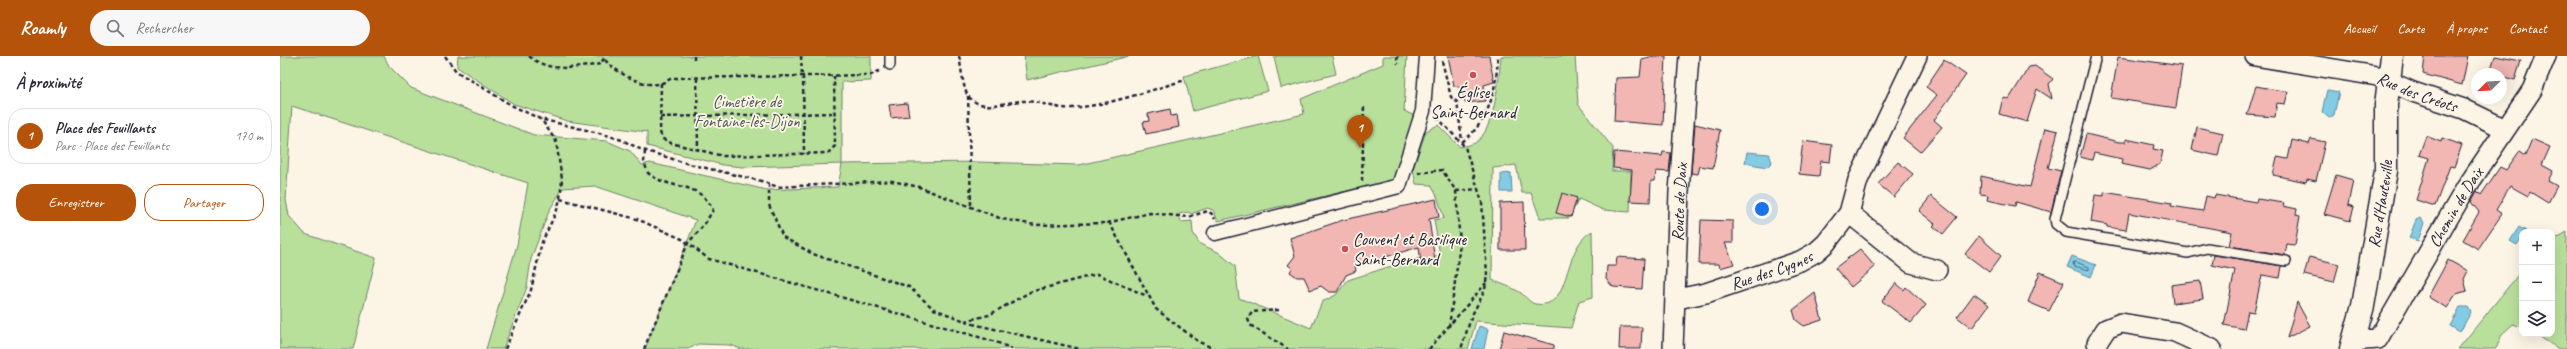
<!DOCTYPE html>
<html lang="fr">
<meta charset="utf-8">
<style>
:root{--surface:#fff;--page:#f7f7f7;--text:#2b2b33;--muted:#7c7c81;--line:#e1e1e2;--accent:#b45309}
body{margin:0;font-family:Caveat,sans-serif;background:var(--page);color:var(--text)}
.controls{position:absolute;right:12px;bottom:12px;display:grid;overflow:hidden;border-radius:8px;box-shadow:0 4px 16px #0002}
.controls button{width:36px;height:36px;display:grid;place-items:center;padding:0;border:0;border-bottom:1px solid var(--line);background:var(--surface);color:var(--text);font:20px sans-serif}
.compass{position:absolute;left:2191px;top:12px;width:36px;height:36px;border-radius:50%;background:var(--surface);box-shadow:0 4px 16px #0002;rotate:246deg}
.you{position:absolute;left:1482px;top:153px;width:14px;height:14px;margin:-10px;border:3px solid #fff;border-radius:50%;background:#1a73e8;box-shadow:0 0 0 6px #1a73e833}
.badge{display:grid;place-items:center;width:26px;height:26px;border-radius:50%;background:var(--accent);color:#fff;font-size:13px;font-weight:700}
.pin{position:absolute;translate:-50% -33px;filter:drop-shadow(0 1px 2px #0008)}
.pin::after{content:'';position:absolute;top:21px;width:14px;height:12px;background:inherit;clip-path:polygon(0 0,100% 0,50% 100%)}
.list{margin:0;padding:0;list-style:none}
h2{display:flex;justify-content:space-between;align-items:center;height:52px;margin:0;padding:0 16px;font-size:17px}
h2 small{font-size:13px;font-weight:400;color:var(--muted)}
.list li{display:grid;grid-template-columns:26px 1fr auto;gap:12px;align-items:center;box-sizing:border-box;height:56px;margin:0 8px 8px;padding:0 8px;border:1px solid var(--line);border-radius:16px}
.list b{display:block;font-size:15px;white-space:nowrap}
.list p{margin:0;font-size:13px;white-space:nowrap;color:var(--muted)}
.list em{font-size:13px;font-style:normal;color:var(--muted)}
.actions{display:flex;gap:8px;padding:12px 16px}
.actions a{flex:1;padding:9px 0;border:1px solid var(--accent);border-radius:16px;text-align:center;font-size:14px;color:var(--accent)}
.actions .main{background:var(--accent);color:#fff}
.icon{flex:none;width:22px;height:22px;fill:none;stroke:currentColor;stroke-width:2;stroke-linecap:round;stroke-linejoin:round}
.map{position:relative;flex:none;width:2287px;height:293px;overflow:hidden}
header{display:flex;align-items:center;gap:24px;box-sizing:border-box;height:56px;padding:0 20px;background:var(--accent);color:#fff}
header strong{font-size:19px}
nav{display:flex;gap:22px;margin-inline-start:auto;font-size:14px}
.search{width:280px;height:36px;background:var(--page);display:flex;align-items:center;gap:10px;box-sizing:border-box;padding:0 14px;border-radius:22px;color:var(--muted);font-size:15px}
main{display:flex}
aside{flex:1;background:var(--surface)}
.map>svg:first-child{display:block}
.green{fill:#b8e09b;stroke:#6d816b}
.water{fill:#83cce3;stroke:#5c88a0}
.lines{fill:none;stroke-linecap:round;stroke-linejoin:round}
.shore{stroke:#49667e;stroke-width:1}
.building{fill:#f2b7b3;stroke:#22223b}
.service-casing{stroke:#22223b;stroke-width:12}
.pedestrian-casing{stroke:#22223b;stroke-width:17}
.minor-casing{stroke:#22223b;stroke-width:22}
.tertiary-casing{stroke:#22223b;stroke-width:25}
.path{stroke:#22223b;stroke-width:2.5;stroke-dasharray:4 3;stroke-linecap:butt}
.service{stroke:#fcf5e5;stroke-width:9}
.pedestrian{stroke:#fcf5e5;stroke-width:14}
.minor{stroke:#fcf5e5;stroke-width:19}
.tertiary{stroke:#fcf5e5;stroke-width:22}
.poi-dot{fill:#d1495b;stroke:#fcf5e5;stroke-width:1.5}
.labels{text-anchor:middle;stroke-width:3.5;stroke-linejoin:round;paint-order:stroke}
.poi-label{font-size:17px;fill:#22223b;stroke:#fcf5e5}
.street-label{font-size:17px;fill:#22223b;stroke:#fcf5e5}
.park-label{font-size:17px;fill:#4f5b58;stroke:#fcf5e5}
</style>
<header>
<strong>Roamly</strong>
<div class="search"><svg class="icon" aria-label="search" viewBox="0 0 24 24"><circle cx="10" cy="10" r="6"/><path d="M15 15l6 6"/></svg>Rechercher</div>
<nav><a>Accueil</a><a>Carte</a><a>À propos</a><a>Contact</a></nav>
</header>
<main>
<aside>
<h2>À proximité<small></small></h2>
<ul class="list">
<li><span class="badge">1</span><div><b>Place des Feuillants</b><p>Parc · Place des Feuillants</p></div><em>170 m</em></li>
</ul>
<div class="actions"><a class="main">Enregistrer</a><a>Partager</a></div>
</aside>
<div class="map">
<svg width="2287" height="293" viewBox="0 0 2287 293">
<rect width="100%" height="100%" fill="#fcf5e5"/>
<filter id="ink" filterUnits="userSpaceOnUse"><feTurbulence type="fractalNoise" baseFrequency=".025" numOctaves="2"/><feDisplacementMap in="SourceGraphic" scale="8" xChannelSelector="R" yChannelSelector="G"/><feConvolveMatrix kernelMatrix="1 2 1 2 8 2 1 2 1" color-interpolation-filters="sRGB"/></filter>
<g filter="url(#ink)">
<path class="green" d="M0,0H104L109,10L131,32L254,79L327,85L350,95L362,109L370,107L487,134L558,131L562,108L463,111L443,109L367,90V76L287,65L234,48L177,11L178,0H591V25L562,26V108L696,106L799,109L1024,58L1021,43L1103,8V0H1127L1124,55L1137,61L1118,123L938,165L933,154L927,152L911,158L908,156L899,158L901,166L912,165L913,177L920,188L938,196L955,210L959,242L1031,272L1042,246L1056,239L1068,224L1130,204L1160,199L1154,164L1164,162L1157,140L1151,129L1136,128L1133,113L1146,75L1158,69L1180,91C1185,90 1191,89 1195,87C1215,75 1219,21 1221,0H1295L1298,48L1333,92L1332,115H1351L1350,156L1323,154L1299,143L1289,162H1260L1251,137H1242L1236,109L1213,112L1212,224C1221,228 1232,231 1241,237C1245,240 1250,247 1255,248C1293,255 1280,194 1312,175L1313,241L1299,245L1291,272L1196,265L1188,293H461L450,289L418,288L408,293H365L416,164L315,130L283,132L269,155L251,203L247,231L223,293H206L237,189L248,127L12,50L6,144L9,160L25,178L96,202L73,293H0Z
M744,0H850L747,24Z
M978,0L988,35L913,55L904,20Z
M998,0H1052L1056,18L1001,32L994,1Z
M2287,176V293H2279L2255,278H2272V185Z
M2242,214V271L2233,268L2222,278L2216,293H2178Z"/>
<path class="water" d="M2047,34L2059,36L2054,59L2049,62L2042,56Z
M1467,96L1489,98L1492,106L1487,111L1465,107Z
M1231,117L1232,136H1221V118Z
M2140,162L2144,167L2138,185L2129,182L2136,164Z
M2239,171L2246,175L2242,176V181L2237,189L2230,185Z
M1792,200L1816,209L1811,221L1787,211Z
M2180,251H2188L2191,256L2180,276L2170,270Z
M1199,270L1208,273L1204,293H1192Z"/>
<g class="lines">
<path class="shore" d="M1796,206L1809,211V214L1794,210L1793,207Z"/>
</g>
<path class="building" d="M1168,0H1209L1214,26L1204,29L1206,45L1185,47L1183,32L1174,30Z
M1374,0H1386L1383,69L1334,65L1336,22L1360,21L1362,3Z
M2145,0H2188L2182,29L2143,18Z
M2215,0L2241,5L2235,24L2221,20V18L2210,16Z
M1838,1L1902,10L1896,52L1831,42Z
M1664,4L1686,19L1654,64L1662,71L1640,96L1623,82L1657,39L1646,31Z
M1755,10L1773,23L1769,28L1772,43L1757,33L1747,66L1719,58L1723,42L1729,43L1749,11Z
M1976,30L2008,36L2005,48L1997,47L1995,61L1967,59Z
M627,47L629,60L611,62L609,49Z
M890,53L891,60L897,59L899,71L866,78L863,66L869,65L868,58Z
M1415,68L1440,74L1433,112L1420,110L1418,118L1411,117Z
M1917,71L1943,77L1938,100L1912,94Z
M1765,72L1778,75L1768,112L1781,115L1771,156L1736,146L1735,150L1707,144L1708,139L1700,138L1701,120L1750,131Z
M1806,78L1839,86H1846V83L1874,89L1873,93L1883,95L1880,108L1870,114L1841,108L1842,103L1814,97L1812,104L1800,101Z
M2146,80L2161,86L2162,82L2182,89L2174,111L2170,110L2155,150L2136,144L2149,102L2139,99Z
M2031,83L2045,86L2036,125L2027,123L2026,126L1993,119L1997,101L2008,103L2012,84L2029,88Z
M2252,83L2270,91L2262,109L2273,115L2268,125L2277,130L2268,147L2250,136L2248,140L2230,130L2216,154L2222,158L2198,193L2183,184L2199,156L2191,146L2197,135L2201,139L2220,111L2226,114L2239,96L2245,100Z
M1523,85L1552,89L1550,106L1541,105L1539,120L1519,118Z
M1334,96L1382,100L1383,96L1391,97L1389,116L1376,115L1375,125H1371L1370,146L1350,145L1352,114L1333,112Z
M1618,106L1633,118L1614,141L1598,128Z
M2056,119L2073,124L2068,149L2074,151L2070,165L2044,158Z
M1824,136L1892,147L1891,150L1923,155L1926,140L1934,142L1935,139L1976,146L1977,143L2004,147L2003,150L2017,153L2016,159L2020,160L2015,189L2007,188L2005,199L1949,190L1952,176L1849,157L1846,174L1827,171V169L1811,166L1815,139L1824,140Z
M1282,137L1297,142L1291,161L1276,157Z
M1651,140L1677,161L1663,178L1653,170L1655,168L1639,155Z
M1156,143L1159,161L1149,163L1155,205L1141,207L1139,191L1075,210L1076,215L1066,219L1057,236H1049L1041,230L1030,234L1024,221H1017L1010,216L1012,212L1008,209L1015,200L1010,182L1063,164Z
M1244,146L1245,194H1220V147Z
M1421,164L1453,165V187H1445L1454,208L1440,212L1439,208H1419Z
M1699,180L1721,200L1709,216L1685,198Z
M1580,193L1595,211L1571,231L1555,212Z
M1934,199L2002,210L2000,222L1982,219L1974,256L1968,255L1964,273L1944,269L1955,214L1932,209Z
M1337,201L1364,203L1362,233L1333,231L1326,223L1327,210H1336Z
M2029,201L2059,208L2054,226L2024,219Z
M2168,204L2188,215L2184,223L2187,235L2176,238L2167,252L2148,241Z
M1760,216L1784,226L1769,255L1748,246Z
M1920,225L1923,243L1893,247L1891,229Z
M1616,227L1624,234L1626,231L1646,249L1631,267L1602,245Z
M1535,237L1542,264L1524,270L1516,264L1513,254Z
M1694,238L1709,249L1692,272L1677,261Z
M2017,246L2030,270L2007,282Z
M1340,271H1362L1361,293H1339Z
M1224,275L1274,289V293H1219Z"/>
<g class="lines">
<defs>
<path id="service" d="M610,0V9
M1816,0L1775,163L1776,168L1786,176L1908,197L1927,192L2006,205"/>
<path id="pedestrian" d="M935,177L1119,130L1143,55L1147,0"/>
<g id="minor">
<path id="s1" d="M1975,0L2097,20L2133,36L2184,53L2225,73"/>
<path d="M1569,157L1631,207L1657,214"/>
<path id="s2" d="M1397,243L1426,237L1520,205L1536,196L1546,187L1569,157L1578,124L1637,0"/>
<path id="s3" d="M2073,285L2098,283L2186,132L2252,34L2266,0"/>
<path d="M1817,287L1826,273L1841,267L1895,276L1932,293"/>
<path id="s4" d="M1393,293L1399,136L1409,0"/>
</g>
<g id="tertiary">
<path id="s5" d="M2071,293L2083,250L2106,115V49L2112,0"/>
</g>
</defs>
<use href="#service" class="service-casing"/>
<use href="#pedestrian" class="pedestrian-casing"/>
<use href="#minor" class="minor-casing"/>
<use href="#tertiary" class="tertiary-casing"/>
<path class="path" d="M165,0L176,15L231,49L260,63L323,78L342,84L360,93L409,108L481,125L498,131L612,125L639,131L722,163L755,169L826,167L870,157L908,161L928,155L932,158L935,163
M249,0C268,17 297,12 320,8L326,0
M414,0V5
M521,0L522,20
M679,0C681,9 683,35 689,41C702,56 725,46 742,45C759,44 775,54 792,52C830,49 868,35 905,24
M1117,0L1118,8
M325,4C336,16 364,33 382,27C386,26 389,23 393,22L591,19L601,14
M1162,5L1171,41L1177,46L1182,85
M523,20L524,98
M417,22L418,94
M381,27L380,76L382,82L387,86L443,100L548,97L555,90L554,20
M688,40L691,151
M380,61L555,57
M1157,61L1185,91L1202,146L1207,218L1205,234L1192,259L1181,293
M1182,86C1210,65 1216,34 1218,0
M1138,117L1162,114L1176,135L1180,188L1169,271
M1082,125L1084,48
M489,128V149L503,181L533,198L629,231L654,253L693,268L800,293
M1176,135L1198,133
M280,143L357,163L402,183L429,203L716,286L732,293
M829,166L876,253L919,286L935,293
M999,254L972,256L968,263L970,269L1008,293
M685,265L709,259L750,236L817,218L867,240
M225,293L251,234L262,186L277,154L280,143L282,123L276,85L261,63
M364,293L408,187L424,169L433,154C418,123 391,136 368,117L364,106L365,95
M1149,293L1206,227"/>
<use href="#service" class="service"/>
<use href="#pedestrian" class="pedestrian"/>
<use href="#minor" class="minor"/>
<use href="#tertiary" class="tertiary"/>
</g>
</g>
<g class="poi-dot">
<circle cx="1193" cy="19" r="4"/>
<circle cx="1065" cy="193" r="4"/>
</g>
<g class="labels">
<g class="poi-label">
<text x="1193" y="42">Église<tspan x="1193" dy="20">Saint-Bernard</tspan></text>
<text x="1073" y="189" text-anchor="start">Couvent et Basilique<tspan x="1073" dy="20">Saint-Bernard</tspan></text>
</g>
<g class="street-label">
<text dy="6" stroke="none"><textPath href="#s1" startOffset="167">Rue des Créots</textPath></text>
<text dy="6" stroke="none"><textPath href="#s4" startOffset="147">Route de Daix</textPath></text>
<text dy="6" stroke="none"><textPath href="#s5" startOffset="148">Rue d'Hauteville</textPath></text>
<text dy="6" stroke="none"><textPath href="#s3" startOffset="178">Chemin de Daix</textPath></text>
<text dy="6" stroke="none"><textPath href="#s2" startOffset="99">Rue des Cygnes</textPath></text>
</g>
<g class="park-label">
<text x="467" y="51">Cimetière de<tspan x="467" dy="20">Fontaine-lès-Dijon</tspan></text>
</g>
</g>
</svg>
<div class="controls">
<button>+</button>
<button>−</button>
<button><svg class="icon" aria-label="layers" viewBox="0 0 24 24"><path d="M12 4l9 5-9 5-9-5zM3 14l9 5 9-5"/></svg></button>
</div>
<svg class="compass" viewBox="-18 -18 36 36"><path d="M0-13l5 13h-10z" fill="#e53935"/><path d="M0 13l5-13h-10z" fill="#7c7c81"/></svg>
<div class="you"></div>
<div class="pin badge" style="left:1080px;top:92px">1</div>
</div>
</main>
